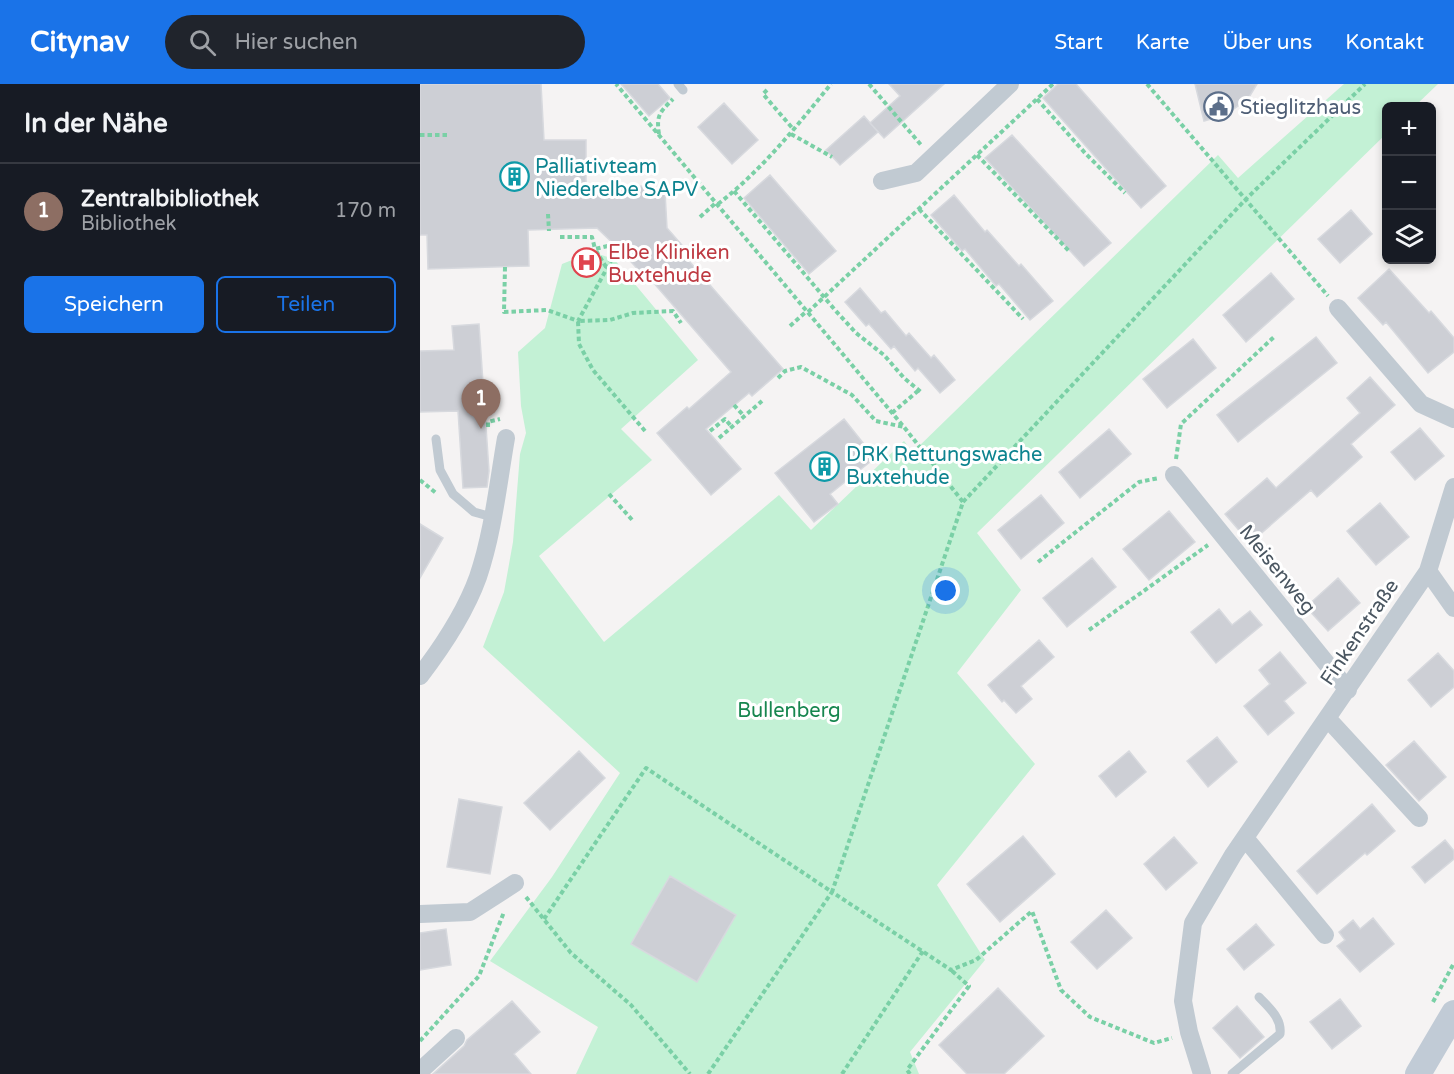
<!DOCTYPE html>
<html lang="de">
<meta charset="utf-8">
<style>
:root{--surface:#171b24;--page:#20242c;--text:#f1f3f6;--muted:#9ea1a6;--line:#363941;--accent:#1a73e8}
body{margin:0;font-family:"Varela Round",sans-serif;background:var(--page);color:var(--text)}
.controls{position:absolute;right:18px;top:18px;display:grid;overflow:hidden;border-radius:9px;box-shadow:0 3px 9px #0003}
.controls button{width:54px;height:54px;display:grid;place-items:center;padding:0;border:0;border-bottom:2px solid var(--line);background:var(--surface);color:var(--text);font:30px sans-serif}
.you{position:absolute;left:526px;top:507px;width:21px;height:21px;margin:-15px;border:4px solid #fff;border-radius:50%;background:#1a73e8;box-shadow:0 0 0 9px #1a73e833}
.badge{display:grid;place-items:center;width:39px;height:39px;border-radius:50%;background:var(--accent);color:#fff;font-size:20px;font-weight:700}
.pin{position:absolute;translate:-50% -50px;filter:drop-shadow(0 2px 3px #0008)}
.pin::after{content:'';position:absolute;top:32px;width:21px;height:18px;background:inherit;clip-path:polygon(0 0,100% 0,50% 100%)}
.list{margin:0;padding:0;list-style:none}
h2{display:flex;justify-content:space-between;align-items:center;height:78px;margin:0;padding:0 24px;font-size:26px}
h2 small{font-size:20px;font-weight:400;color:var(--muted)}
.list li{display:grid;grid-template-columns:39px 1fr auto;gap:18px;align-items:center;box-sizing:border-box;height:96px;padding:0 24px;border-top:2px solid var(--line)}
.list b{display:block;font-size:22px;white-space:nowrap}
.list p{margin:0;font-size:20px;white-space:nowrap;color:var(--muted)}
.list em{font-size:20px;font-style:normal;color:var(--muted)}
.actions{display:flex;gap:12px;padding:18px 24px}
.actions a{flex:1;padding:14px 0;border:2px solid var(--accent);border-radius:9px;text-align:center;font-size:21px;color:var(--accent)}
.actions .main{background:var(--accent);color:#fff}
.icon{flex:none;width:33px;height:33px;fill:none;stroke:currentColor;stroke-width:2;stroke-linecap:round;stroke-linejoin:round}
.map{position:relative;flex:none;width:1034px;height:990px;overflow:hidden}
header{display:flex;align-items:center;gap:36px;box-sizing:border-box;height:84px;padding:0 30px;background:var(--accent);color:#fff}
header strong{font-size:28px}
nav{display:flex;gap:33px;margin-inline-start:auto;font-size:21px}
.search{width:420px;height:54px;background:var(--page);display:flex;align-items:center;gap:15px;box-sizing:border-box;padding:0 21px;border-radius:33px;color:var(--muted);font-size:22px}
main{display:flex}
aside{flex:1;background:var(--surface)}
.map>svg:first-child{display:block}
.green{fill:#c3f1d5}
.building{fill:#cdcfd5;stroke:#d7d9de;stroke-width:1.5}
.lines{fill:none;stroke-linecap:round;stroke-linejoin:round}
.path{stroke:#7ad0a6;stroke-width:4;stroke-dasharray:4.5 3;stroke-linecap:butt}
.lane{stroke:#c1cad2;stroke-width:9}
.street{stroke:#c1cad2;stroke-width:18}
.secondary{stroke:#c1cbd6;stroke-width:26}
.labels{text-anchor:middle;stroke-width:6;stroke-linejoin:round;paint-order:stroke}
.service-label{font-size:20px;fill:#4e5e75;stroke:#fff;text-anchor:start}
.culture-label{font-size:20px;fill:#0d838f;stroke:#fff;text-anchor:start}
.health-label{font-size:20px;fill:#be3a42;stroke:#fff;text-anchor:start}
.street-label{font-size:20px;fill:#4a5661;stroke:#fff}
.park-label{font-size:20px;fill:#17864f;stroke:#fff}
</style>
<header>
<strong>Citynav</strong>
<div class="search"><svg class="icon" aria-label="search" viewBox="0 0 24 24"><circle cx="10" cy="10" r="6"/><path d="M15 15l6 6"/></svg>Hier suchen</div>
<nav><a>Start</a><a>Karte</a><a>Über uns</a><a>Kontakt</a></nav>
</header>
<main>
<aside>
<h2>In der Nähe<small></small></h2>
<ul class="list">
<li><span class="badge" style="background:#8d6e63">1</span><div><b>Zentralbibliothek</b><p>Bibliothek</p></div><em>170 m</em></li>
</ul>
<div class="actions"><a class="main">Speichern</a><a>Teilen</a></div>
</aside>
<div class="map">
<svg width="1034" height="990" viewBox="0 0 1034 990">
<rect width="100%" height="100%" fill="#f5f3f3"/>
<path class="green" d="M924,0H1018L995,22H966V50L557,449L601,506L537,589L615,680L517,801L565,876L490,968L499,990H156L178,943L70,877L132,793L200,689L63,563L84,508L93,458L100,370L106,349L101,322L98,268L125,244L142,180L172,168L194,175L278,276L201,345L232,376L119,472L184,558L359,411L391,446L484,357L493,368L798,71L818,94Z"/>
<path class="building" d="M0,0H121L124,56H166V104L229,102V107L245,108L247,144L267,167L263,170L363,285L332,312L329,309L286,345L321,385L291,411L237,349L267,323L269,325L311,288L232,197L230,199L204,170L177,144L108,146L109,182L8,185L7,151H0Z
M201,0H238L250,14L229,32Z
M469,0H524L464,54L450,39L480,12Z
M638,0H656L746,102L721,124L623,14Z
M775,0H837L828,15L805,31L784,37Z
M304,19L338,56L312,80L278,43Z
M444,32L458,48L420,81L406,66Z
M592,51L691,159L664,182L565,74Z
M350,91L416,167L389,190L324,114Z
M534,111L565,148L567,146L599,182L601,180L633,217L610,236L579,200L576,202L545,165L542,167L511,131Z
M931,126L952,150L920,179L898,155Z
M969,185L1009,229L1011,227L1034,254V268L1008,289L966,238L963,241L938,214Z
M851,189L874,215L826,258L803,231Z
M440,204L461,229L465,227L486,252L489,249L511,274L514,271L535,296L520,309L498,284L495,287L474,262L471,265L449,240L446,242L425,218Z
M59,240L69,387L67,403L43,404L38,327L0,328V267L34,266L32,242Z
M896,253L917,279L818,358L797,331Z
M773,255L796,284L747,324L723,295Z
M950,293L975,321L931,360L942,373L897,413L891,406L830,459L805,430L847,394L856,404L940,329L927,314Z
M424,335L455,374L410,410L418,420L394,438L355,389Z
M1000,344L1024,372L995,396L971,368Z
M689,345L711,370L660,414L639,388Z
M621,411L644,439L601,475L578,446Z
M960,419L989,453L956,481L927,447Z
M749,427L775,458L729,496L703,465Z
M0,440L23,454L0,494Z
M672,474L696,503L647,543L623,514Z
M918,494L940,519L908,547L886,523Z
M799,525L812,541L830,527L842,541L796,579L771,548Z
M619,556L634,573L601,602L612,615L596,629L584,616L582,618L568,601Z
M860,568L886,599L864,617L874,629L848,651L824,622L850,600L839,586Z
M1018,569L1034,587V603L1011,623L988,596Z
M797,653L817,678L788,703L767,677Z
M994,657L1026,693L999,717L966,681Z
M159,667L185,694L130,746L104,719Z
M709,667L726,688L696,713L679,692Z
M39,715L82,723L70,790L27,783Z
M952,720L975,747L947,771L945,769L897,810L877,787Z
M603,752L635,790L580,838L547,800Z
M754,753L777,779L746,806L724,780Z
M1025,756L1034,767V775L1005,799L992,783Z
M250,792L316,831L277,898L211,860Z
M686,826L712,854L677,885L651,858Z
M953,834L974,860L940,888L917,862L925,856L919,848L933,836L940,845Z
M836,840L854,861L824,886L807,865Z
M26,845L31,881L0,886V849Z
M578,904L624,952L584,990H547L519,961Z
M920,915L941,942L912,965L890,938Z
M92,917L120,948L94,970L111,990H13L44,962L47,956Z
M817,922L844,953L820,974L793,944Z"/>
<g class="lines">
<path class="path" d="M449,0L502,62
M727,0L908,212
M347,6L343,10L374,46
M617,15L665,69L705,109
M239,50C236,31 240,28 253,15
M371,50L412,73
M0,51H27
M557,71L650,168
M314,107L415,226L436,249L464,271L484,294L501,308
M298,120C342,86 376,43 411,0
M499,125L603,235
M128,130L129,147
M280,133L297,118
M140,153H172L175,165
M85,183L84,228L127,226L158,237L192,175V161L175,165L186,183
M388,228L633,0
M370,242L387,227
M358,294L365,287L381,283L432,311L456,337L484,343
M314,321L324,332
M472,329L499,306
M68,343V338L80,335
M225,347L173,286L159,260L158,237L190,236L213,229L253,227L261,239
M290,347L305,335L312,343
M299,354L342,317
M756,375L761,340L855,252
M0,396L16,409
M189,410L214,438
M543,418L826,115L945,0
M618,478L719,398L739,394
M669,546L788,461
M106,813L151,869L211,921L270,990
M124,835L226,684L412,808L543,418L484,343L196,0
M1013,918L1034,879
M0,957L59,892L84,828
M288,990L412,808L531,886L556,876L612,827L641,906L670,933L734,959L752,954
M422,990L503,867
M490,990L487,986L549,902L531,886"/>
<path class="lane" d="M258,0L263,6
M16,355L20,386L33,410L54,428L72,433
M812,990L860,950C862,934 849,924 839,913"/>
<path class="street" d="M462,97L496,89L590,0
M918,224L1001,320L1034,335
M754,391L928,606
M1008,487L1034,524
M0,592C23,562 45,529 58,493C73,449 78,400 86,354
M908,635L999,734
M825,754L905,851
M0,830L50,828L95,799
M0,987L36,954
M782,990L769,948L763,917L773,839L813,771L1008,487L1034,403"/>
<path class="secondary" d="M998,990L1034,929"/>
</g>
<defs>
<symbol id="civic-ring" viewBox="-11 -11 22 22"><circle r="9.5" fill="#fff" stroke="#5c6f8a" stroke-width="1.5"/><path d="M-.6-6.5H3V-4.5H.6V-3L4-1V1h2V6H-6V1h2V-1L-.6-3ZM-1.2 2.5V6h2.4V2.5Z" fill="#5c6f8a"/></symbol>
<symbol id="building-ring" viewBox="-11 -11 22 22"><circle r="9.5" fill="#fff" stroke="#0f9aa8" stroke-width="1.5"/><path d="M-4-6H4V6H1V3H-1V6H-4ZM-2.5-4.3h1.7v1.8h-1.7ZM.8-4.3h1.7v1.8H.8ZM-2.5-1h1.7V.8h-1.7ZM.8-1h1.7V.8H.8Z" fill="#0f9aa8"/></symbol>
<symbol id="hospital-ring" viewBox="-11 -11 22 22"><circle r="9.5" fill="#fff" stroke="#e0444e" stroke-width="1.5"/><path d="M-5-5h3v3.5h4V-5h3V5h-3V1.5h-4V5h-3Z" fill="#e0444e"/></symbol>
</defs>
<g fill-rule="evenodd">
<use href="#civic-ring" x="782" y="6" width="33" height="33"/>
<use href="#building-ring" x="78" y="76" width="33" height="33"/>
<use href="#hospital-ring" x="150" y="162" width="33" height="33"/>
<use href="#building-ring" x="388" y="366" width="33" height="33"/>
</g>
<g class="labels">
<g class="service-label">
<text x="820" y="30">Stieglitzhaus</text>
</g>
<g class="culture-label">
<text x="115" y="89">Palliativteam<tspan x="115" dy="23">Niederelbe SAPV</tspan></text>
<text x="426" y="377">DRK Rettungswache<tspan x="426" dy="23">Buxtehude</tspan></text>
</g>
<g class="health-label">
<text x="188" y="175">Elbe Kliniken<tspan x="188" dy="23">Buxtehude</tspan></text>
</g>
<g class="street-label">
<text transform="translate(858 485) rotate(51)" y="7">Meisenweg</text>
<text transform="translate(939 548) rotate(-56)" y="7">Finkenstraße</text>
</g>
<g class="park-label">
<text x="369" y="633">Bullenberg</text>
</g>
</g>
</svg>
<div class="controls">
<button>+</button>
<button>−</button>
<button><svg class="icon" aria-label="layers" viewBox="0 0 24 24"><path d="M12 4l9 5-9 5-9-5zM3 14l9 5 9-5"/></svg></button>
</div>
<div class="you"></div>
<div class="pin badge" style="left:61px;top:345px;background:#8d6e63">1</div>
</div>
</main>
